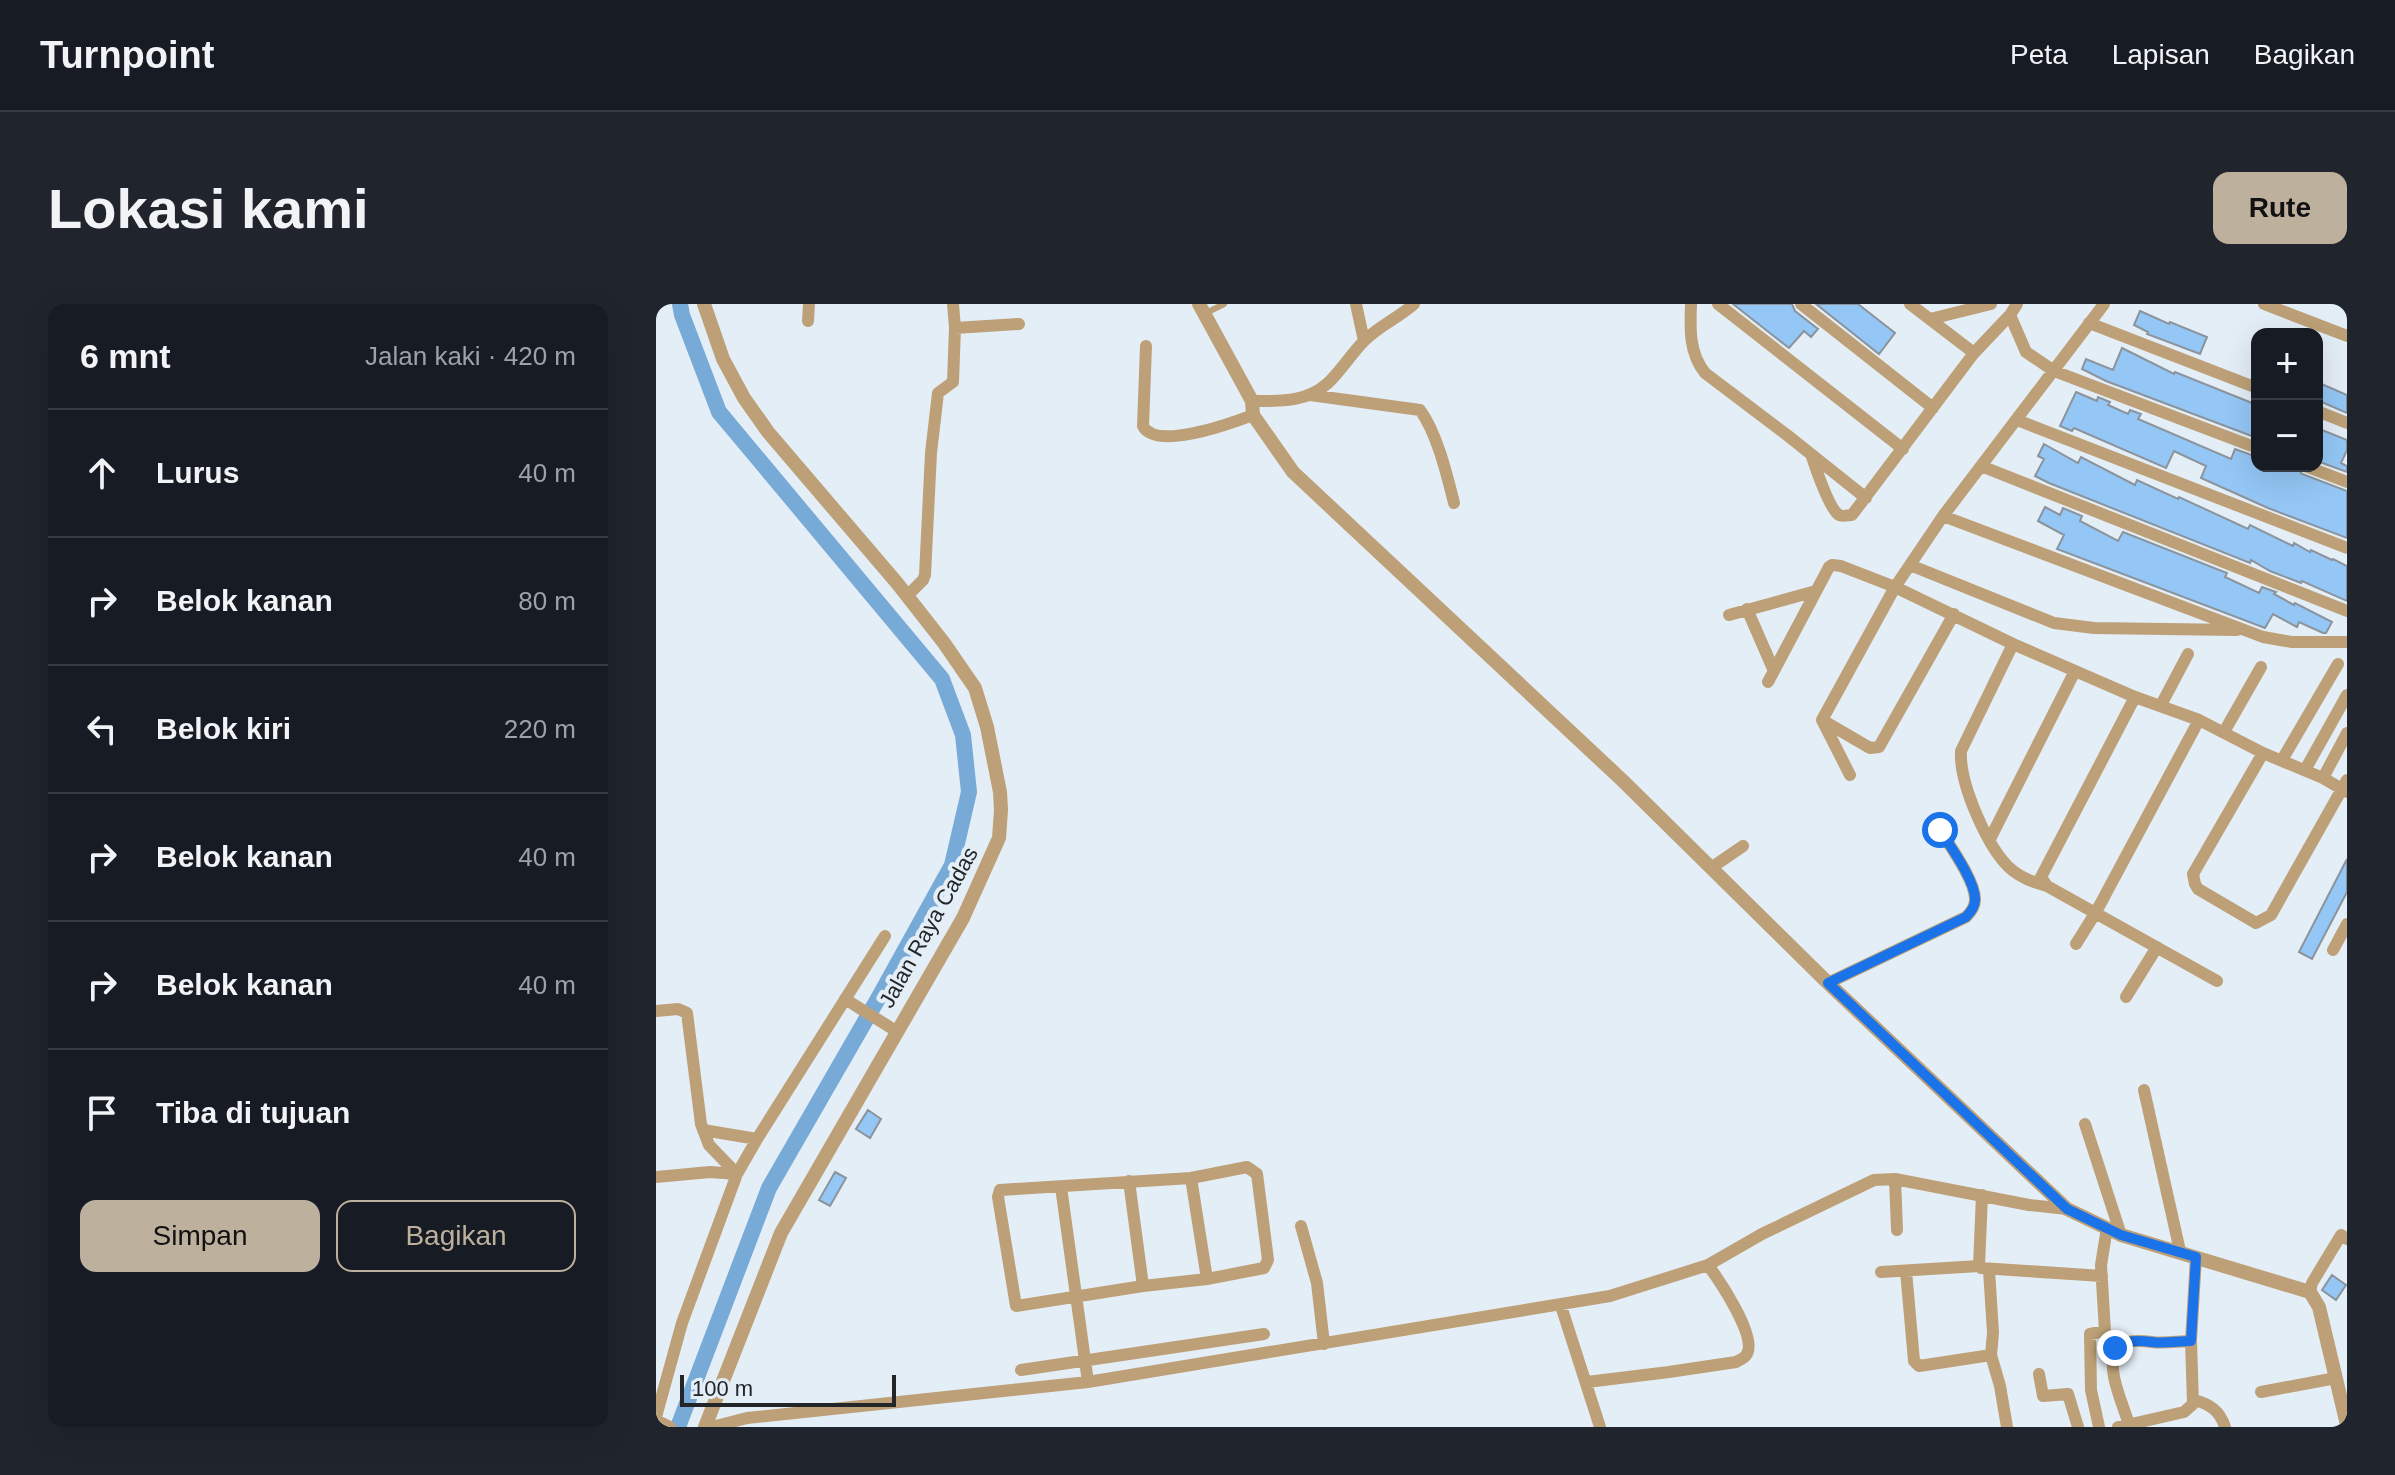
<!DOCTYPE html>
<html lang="id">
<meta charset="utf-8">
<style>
:root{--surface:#171b24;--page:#20242c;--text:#f1f3f6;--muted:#9ea1a6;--line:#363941;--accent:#bdb19e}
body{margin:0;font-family:Arial,sans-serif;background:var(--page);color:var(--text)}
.controls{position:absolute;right:24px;top:24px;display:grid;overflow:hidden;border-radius:16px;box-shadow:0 8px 32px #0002}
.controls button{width:72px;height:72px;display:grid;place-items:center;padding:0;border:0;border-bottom:2px solid var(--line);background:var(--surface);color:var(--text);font:40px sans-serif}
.scale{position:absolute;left:24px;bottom:20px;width:216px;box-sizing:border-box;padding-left:8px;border:4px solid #222629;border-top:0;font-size:22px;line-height:28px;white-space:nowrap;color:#222629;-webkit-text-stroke:6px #e4eef7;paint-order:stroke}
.stop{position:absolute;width:24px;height:24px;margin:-18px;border:6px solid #1a73e8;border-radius:50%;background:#fff}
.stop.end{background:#1a73e8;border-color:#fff;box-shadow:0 2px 8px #0008}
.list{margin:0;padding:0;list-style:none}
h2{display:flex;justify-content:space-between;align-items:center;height:104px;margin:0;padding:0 32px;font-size:34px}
h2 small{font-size:26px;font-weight:400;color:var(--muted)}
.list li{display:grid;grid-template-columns:52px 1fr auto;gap:24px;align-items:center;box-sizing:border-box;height:128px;padding:0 32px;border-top:2px solid var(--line)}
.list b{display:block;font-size:30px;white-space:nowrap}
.list em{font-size:26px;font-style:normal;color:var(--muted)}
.actions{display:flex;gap:16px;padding:24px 32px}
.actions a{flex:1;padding:18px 0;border:2px solid var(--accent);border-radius:16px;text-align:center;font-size:28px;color:var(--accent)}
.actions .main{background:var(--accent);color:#111}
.icon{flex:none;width:44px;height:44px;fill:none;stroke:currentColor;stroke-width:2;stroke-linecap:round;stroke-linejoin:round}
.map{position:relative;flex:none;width:1691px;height:1123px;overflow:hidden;border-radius:16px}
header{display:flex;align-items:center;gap:48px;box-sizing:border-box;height:112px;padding:0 40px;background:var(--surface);border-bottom:2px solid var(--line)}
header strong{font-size:38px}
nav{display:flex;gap:44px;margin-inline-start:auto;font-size:28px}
.intro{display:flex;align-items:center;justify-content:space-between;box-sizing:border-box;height:192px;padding:0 48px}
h1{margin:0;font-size:56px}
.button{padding:20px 36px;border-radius:16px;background:var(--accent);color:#111;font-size:28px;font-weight:700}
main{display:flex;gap:48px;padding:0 48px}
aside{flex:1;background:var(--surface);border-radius:16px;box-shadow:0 8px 32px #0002}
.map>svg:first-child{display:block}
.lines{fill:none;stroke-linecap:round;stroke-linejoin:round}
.canal{stroke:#78aad8;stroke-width:16}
.building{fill:#94c7f6;stroke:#8b949d;stroke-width:2}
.service{stroke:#bda077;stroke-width:6}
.minor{stroke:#bda077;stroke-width:12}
.tertiary{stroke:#bda077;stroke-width:14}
.route{stroke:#1a73e8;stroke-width:10}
.labels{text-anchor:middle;stroke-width:8;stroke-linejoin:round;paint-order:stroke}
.street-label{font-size:22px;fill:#222629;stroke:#e4eef7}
</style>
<header>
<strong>Turnpoint</strong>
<nav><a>Peta</a><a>Lapisan</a><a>Bagikan</a></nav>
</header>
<div class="intro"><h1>Lokasi kami</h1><a class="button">Rute</a></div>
<main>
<aside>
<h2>6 mnt<small>Jalan kaki · 420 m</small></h2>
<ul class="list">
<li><svg class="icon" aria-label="ahead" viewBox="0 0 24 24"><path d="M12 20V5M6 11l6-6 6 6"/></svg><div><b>Lurus</b></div><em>40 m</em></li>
<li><svg class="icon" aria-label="right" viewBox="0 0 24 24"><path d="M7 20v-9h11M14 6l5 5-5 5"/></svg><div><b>Belok kanan</b></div><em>80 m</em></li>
<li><svg class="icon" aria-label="left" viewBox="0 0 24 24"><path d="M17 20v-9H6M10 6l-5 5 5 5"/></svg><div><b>Belok kiri</b></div><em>220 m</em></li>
<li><svg class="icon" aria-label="right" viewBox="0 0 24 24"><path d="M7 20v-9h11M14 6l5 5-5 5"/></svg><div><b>Belok kanan</b></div><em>40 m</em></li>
<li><svg class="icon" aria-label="right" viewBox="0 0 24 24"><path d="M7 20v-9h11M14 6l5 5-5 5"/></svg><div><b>Belok kanan</b></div><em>40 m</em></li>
<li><svg class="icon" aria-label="arrive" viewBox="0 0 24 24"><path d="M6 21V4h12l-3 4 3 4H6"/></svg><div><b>Tiba di tujuan</b></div></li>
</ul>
<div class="actions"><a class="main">Simpan</a><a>Bagikan</a></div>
</aside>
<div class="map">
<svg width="1691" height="1123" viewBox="0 0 1691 1123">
<rect width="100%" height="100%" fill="#e4eef7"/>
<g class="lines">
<path class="canal" d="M22,1123L113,884L223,693L296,561L313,488L307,431L286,375L63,108L26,11L24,0"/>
</g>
<path class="building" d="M1077,0H1136L1139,7L1162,25L1155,33L1148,27L1133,44Z
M1160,0H1202L1239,29L1223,50Z
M1484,7L1513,20L1514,18L1551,33L1544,50L1491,30L1492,28L1478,21Z
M1466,44L1518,70L1519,68L1601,101V134L1450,77L1426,65L1430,55L1457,66Z
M1661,78L1691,91V109L1661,96Z
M1420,88L1441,97L1442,93L1454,98L1452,101L1472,110L1474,106L1485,110L1482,115L1575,155L1579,145L1601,153V162H1640L1646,170L1691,187V234L1612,204L1545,174L1550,162L1520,148L1518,147L1510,164L1418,124L1416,127L1404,122Z
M1661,124L1691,136V146L1685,159L1691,162V168L1661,157Z
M1388,140L1422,159L1425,153L1479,181L1481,176L1522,195L1523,193L1592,225L1594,221L1637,242L1638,239L1654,248L1655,246L1676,256L1677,255L1691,262V297L1646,277L1645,279L1614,267L1595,256L1594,259L1393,179L1379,172L1388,155L1382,152Z
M1389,203L1404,211L1407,204L1426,212L1424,217L1462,237L1467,228L1571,269L1569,273L1603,289L1606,283L1620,288L1618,290L1638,301L1639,299L1676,318L1670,329H1667L1643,318L1641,323L1617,310L1609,324L1401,245L1408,231L1382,217Z
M1691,555V588L1656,655L1643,648Z
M212,806L225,815L214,834L200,825Z
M179,868L190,874L174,902L163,896Z
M1676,971L1690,981L1680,996L1666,986Z"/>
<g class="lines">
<path class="service" d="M548,10L568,0"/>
<path class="minor" d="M297,0L299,24
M700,0L708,37
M1035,0C1034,25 1033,49 1049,69L1131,131L1210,194
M1062,0L1247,145
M1145,0L1277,104
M1254,0L1318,49
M1448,0L1287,212L1239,283L1357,340L1479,393L1543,416L1607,449L1667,474L1691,488
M1608,0L1691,32
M1354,11L1370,48L1398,67L1601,144
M1274,15L1335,0
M152,17L153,0
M1433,19L1601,84
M490,42L487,122C500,147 576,119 597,111
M654,91L764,106C781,129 791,171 798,199
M596,97C623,97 650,99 672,79C685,67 695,50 708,37C723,22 742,14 758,0
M1661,107L1691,119
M1361,116L1691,244
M1155,150C1159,162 1173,205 1183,211C1186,213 1192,211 1196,211L1318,49L1354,11L1361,0
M1325,162L1691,307
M1649,162L1691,178
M1287,212L1607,333L1636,338H1691
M1254,261L1398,319L1438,324L1581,326
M251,292L267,276L269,271L275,149L282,89L297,78L299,24L363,20
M1091,305L1118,367
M1073,311L1160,287
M1357,340L1305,447C1303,479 1332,546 1356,566C1367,575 1378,578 1391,582
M1112,378L1173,263L1176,261L1185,262L1239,283L1166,416
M1479,393L1385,573L1391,582L1561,677
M1505,401L1532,350
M1166,416L1214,444L1223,443L1298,310
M1166,416L1194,471
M1568,428L1605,363
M1607,449L1537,570L1539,580L1542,585L1600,619L1615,611L1691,476
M1626,456L1682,360
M1649,466L1691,391
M1667,474L1691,429
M1334,535L1419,367
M1055,564L1087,542
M1420,640L1440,608L1543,416
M1677,646L1691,620
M1172,679L1310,613C1315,608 1319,602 1319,596C1320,578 1294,542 1284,526
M1470,693L1501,643
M189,695L240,727
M0,707L22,705L31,709L45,820L53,841L81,870
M1488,786L1524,947
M1429,820L1465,931
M47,826L101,835
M591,863L601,870L612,956L608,964L551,975L487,982L360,1002L342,893L344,886L535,874Z
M0,873L54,868L81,870
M535,874L551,975
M1239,875L1241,926
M473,877L487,982
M405,883L432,1078
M645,922L661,979L668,1040
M1325,964L1446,972
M1333,966L1337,1029L1335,1051L1344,1082L1351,1123
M1250,967L1258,1057L1263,1062L1335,1051
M1225,968L1323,962L1326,891
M1654,988L1656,979L1685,931L1691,935
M905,1002L944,1123
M365,1066L608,1030
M1383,1070L1387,1092L1412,1090L1422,1123
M931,1078L1013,1068L1080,1058C1085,1055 1088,1055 1091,1050C1101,1032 1063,976 1052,961
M1605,1088L1680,1074
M1538,1096C1554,1100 1564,1107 1569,1123
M0,1113L26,1019L81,870L101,835L229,632
M0,1116L14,1123
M1473,1121C1466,1096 1451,1070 1459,1044C1472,1036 1481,1036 1496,1038C1507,1040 1523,1037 1535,1037
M56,1123L91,1114L432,1078L954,992L1052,961L1106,930L1218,876L1239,875L1373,901L1411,905
M1443,1123L1435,1086L1434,1030L1449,1027L1445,961L1451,924
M1462,1123L1528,1108L1537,1100L1535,1037L1540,953"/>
<path class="tertiary" d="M48,0L67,55L88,94L112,128L241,279L288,339L319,384L331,423L344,488L345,506L343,534L307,614L125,929L49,1123
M543,0L596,97L597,111L637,168L967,477L1172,679L1411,905L1465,931L1654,988L1663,1003L1691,1121"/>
</g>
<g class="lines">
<path class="route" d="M1284,526C1294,542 1320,578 1319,596C1319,602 1315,608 1310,613L1172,679L1411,905L1465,931L1540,953L1535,1037C1523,1037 1507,1040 1496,1038C1481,1036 1472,1036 1459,1044"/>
</g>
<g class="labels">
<g class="street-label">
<text transform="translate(272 623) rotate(-61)" y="8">Jalan Raya Cadas</text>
</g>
</g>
</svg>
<div class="controls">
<button>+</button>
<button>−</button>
</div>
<div class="scale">100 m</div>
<div class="stop" style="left:1284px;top:526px"></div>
<div class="stop end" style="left:1459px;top:1044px"></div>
</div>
</main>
